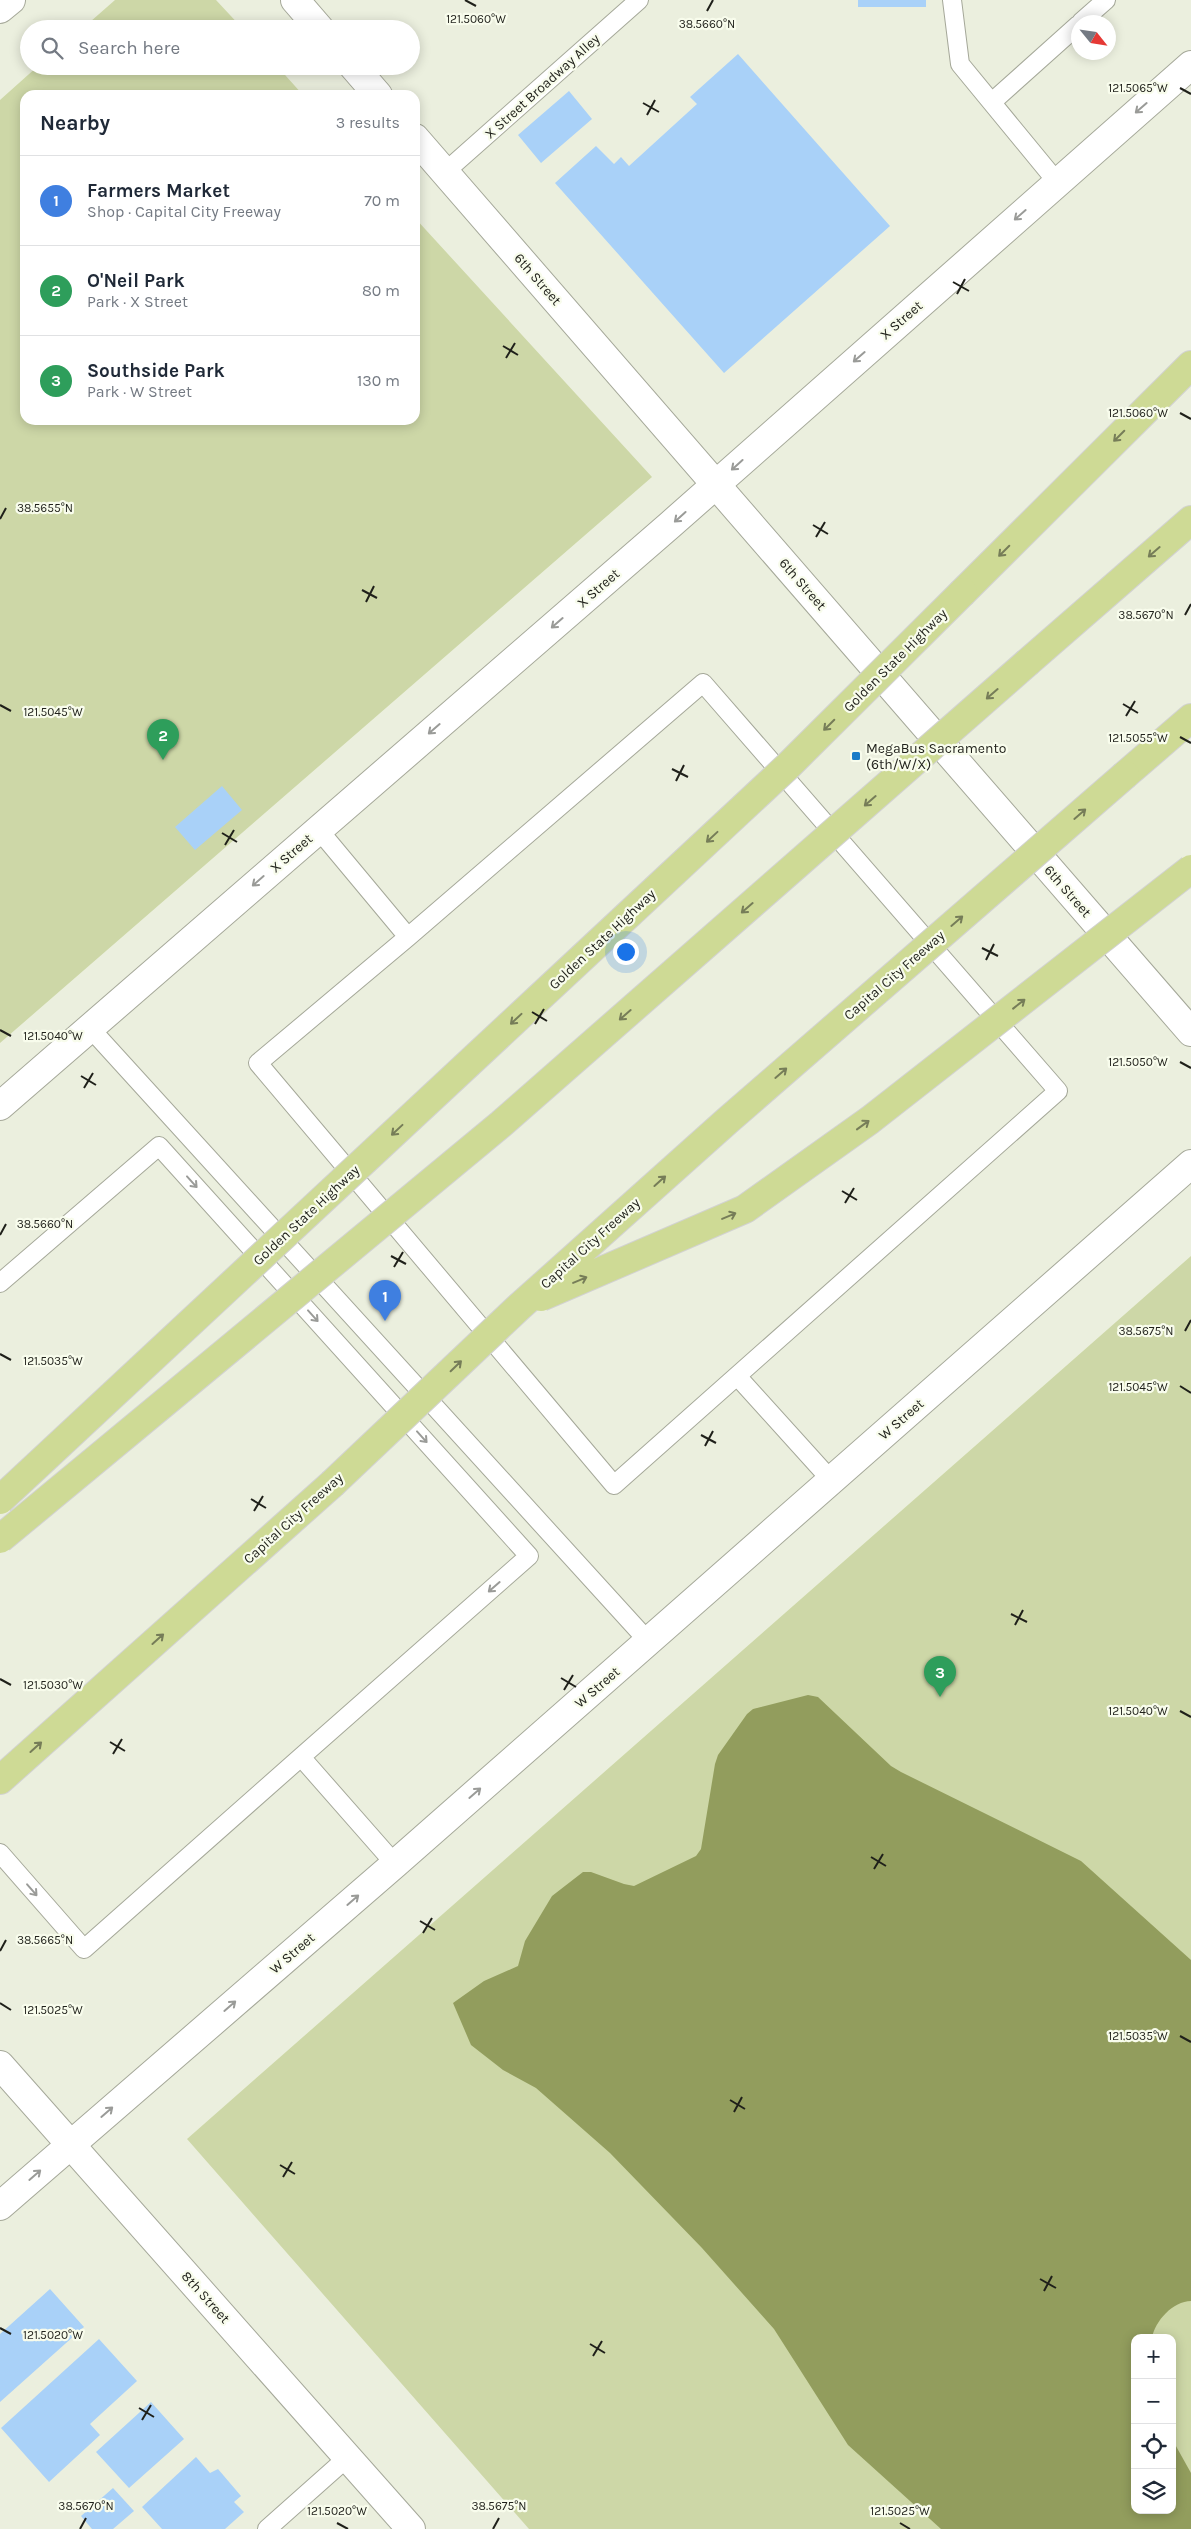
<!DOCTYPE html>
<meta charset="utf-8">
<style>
:root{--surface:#fff;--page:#f2f2f3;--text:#1f2937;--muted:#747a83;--line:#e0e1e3;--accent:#2563eb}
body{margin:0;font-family:Karla,sans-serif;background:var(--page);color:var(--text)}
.controls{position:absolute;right:15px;bottom:15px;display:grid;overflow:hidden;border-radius:10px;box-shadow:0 2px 12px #0003}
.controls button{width:45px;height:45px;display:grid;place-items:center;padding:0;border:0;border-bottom:1px solid var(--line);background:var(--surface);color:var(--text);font:25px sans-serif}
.compass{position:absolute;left:1071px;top:15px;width:45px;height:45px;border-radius:50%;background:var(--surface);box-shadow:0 2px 12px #0003;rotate:120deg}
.you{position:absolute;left:625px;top:951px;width:18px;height:18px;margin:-12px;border:4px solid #fff;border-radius:50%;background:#1a73e8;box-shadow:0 0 0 8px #1a73e833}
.badge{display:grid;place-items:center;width:32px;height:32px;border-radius:50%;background:var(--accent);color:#fff;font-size:16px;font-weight:700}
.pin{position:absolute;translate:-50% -41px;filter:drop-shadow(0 1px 2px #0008)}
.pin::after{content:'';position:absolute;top:26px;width:18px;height:15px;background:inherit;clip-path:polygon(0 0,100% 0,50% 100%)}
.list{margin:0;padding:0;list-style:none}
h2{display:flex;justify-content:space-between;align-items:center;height:65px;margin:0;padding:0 20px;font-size:21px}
h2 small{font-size:16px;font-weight:400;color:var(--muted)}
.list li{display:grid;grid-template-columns:32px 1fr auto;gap:15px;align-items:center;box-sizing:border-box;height:90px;padding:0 20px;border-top:1px solid var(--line)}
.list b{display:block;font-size:19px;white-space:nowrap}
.list p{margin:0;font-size:16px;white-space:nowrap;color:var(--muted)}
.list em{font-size:16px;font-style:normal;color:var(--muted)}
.icon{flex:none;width:28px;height:28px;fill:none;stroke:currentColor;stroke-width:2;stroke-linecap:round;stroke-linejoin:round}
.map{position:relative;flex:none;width:1191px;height:2529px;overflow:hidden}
.search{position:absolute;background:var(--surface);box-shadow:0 2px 12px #0003;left:20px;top:20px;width:400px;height:55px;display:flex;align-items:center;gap:12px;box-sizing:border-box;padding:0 18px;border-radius:28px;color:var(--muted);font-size:19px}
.panel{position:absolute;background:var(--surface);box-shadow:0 2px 12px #0003;left:20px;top:90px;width:400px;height:335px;border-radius:15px}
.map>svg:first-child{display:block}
.green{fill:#cdd7a7;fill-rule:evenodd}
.water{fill:#929d5d}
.building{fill:#a9d1f8}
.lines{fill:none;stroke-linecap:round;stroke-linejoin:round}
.lane-casing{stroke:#a5a899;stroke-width:20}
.street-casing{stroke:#a5a899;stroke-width:30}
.secondary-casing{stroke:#a5a899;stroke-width:30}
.highway-casing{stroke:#d2d2d1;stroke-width:30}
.lane{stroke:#fff;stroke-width:18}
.street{stroke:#fff;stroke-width:28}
.secondary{stroke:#fff;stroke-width:28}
.highway{stroke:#ceda95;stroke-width:28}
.highway-bridge-casing{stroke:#d2d2d1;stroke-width:30;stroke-linecap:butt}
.highway-bridge{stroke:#ceda95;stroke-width:28}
.oneway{stroke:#9a9b98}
.oneway2{stroke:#767d58}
.ticks{fill:none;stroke:#1f201a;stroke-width:2}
.poi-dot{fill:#1b7dc8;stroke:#f8fcec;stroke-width:2}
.labels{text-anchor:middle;stroke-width:4.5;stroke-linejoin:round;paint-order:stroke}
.street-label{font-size:14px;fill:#1f201a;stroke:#f8fcec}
.poi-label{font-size:14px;fill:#1f201a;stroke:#f8fcec;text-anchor:start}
.ticks-label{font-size:12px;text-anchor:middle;fill:#1f201a;stroke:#f8fcec;stroke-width:4.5;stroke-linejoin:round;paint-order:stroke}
</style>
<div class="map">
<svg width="1191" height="2529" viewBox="0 0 1191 2529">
<rect width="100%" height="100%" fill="#ebefde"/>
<path class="green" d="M115,0H216L243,29H82Z
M38,66H277L303,95H25V420H415V218L652,477L0,1043V100Z
M1191,1256V2529H529L187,2139ZM1135,2338H1172V2510H1135Z"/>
<path class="water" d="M808,1695L818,1697L891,1766L901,1772L1081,1861L1191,1960V2301C1173,2301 1155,2321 1152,2338H1135V2510H1172V2439L1191,2473V2529H941L848,2445L774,2329L702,2248L610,2153L536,2088L503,2070L471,2045L453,2003L484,1981L518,1966L525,1941L552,1896L583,1872H591L624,1884L634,1886L696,1856L701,1849L715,1764L718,1755L747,1714L753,1709Z"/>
<path class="building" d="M858,0H926V7H858Z
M738,54L890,226L724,373L555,183L596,146L614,164L621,157L629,166L697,104L690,97Z
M569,91L592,119L541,163L518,135Z
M222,786L242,810L195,850L175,827Z
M50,2289L84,2327L0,2402V2334Z
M99,2339L137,2381L90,2424L100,2435L49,2482L1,2428Z
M151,2402L184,2439L129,2488L96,2452Z
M196,2457L210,2473L218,2469L241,2496L234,2502L244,2512L225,2529H162L142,2507Z
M113,2488L134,2511L113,2529H92L81,2516Z"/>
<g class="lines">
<defs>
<path id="lane" d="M952,0L960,64L1057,182
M1081,22L1106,0
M992,102L1078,25
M445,172L639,0
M703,683L1058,1091L614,1485L258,1063L408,937Z
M318,829L408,937
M90,1028L648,1641
M0,1283L159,1146L529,1556L301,1757
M737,1376L831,1480
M0,1853L84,1949L301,1757L395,1864
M267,2529L348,2457"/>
<path id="street" d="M295,0L320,29
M353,66L378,95
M415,138L1191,1032
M0,2065L411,2529"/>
<path id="secondary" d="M0,9L11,0
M0,1106L670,525L1191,65
M0,2206L395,1864L1191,1164"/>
<path id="highway" d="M963,592L1191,365
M1028,662L1191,520
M1125,775L1191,718
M0,1780L332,1484"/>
</defs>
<use href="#lane" class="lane-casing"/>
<use href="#street" class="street-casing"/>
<use href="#secondary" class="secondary-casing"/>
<use href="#highway" class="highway-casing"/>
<use href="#lane" class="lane"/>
<use href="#street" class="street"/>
<use href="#secondary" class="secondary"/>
<use href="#highway" class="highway"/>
<defs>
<path id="highway-bridge" d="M541,1297L745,1209L870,1120L1191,869
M332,1484L519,1307L727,1121L1125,775
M0,1500L788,766L963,592
M0,1539L501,1124L1028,662"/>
</defs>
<use href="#highway-bridge" class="highway-bridge-casing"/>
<use href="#highway-bridge" class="highway-bridge"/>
</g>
<defs><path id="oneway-shaft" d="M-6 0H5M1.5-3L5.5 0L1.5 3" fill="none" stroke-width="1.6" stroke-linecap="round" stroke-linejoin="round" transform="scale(1.25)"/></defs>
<g class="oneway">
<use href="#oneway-shaft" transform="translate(1141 108) rotate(139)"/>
<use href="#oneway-shaft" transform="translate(1020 215) rotate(139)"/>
<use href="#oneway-shaft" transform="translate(859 357) rotate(139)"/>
<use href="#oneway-shaft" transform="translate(737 465) rotate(138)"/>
<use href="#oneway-shaft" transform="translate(680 517) rotate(138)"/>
<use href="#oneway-shaft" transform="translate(557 623) rotate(139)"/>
<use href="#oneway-shaft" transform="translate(434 729) rotate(139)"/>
<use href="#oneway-shaft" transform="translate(258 881) rotate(139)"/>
<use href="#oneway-shaft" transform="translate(192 1182) rotate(48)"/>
<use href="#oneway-shaft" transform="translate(313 1316) rotate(48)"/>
<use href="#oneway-shaft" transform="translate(422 1437) rotate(48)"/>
<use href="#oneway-shaft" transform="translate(494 1587) rotate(139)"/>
<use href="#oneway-shaft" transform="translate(475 1793) rotate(-41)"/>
<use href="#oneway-shaft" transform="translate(32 1890) rotate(49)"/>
<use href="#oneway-shaft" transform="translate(353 1900) rotate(-41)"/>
<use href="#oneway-shaft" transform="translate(230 2006) rotate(-41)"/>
<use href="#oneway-shaft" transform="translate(107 2112) rotate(-41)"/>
<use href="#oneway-shaft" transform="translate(35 2175) rotate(-41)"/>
</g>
<g class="oneway2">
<use href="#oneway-shaft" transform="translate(1119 436) rotate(135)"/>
<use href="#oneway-shaft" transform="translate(1004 551) rotate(135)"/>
<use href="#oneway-shaft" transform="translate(1154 552) rotate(139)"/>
<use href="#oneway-shaft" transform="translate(992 694) rotate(139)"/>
<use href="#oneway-shaft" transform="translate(829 725) rotate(135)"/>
<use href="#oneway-shaft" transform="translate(870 801) rotate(139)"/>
<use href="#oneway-shaft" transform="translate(1080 814) rotate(-41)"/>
<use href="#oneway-shaft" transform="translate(712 837) rotate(137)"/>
<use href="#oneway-shaft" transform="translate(747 908) rotate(139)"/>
<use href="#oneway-shaft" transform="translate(957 921) rotate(-41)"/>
<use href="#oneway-shaft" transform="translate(1019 1004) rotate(-38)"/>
<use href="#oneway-shaft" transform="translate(625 1015) rotate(139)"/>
<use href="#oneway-shaft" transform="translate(516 1019) rotate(137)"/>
<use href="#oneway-shaft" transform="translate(781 1073) rotate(-41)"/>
<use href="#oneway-shaft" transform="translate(863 1125) rotate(-36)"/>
<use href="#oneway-shaft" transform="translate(397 1130) rotate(137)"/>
<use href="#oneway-shaft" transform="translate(660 1181) rotate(-42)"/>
<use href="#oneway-shaft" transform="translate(729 1216) rotate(-23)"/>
<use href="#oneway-shaft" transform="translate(580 1280) rotate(-23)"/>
<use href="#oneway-shaft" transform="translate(456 1366) rotate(-44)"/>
<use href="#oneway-shaft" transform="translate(158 1639) rotate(-42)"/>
<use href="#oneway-shaft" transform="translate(36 1747) rotate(-42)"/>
</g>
<path class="ticks" d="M465,0L476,6M707,11L713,0M1180,88L1191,94M643,103L659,112M647,115L655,100M953,282L969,291M957,294L965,279M503,346L518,355M506,358L515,343M1180,413L1191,419M0,519L6,508M813,525L828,534M816,537L825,522M362,590L377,598M366,602L374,586M1185,615L1191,604M1123,704L1138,713M0,705L11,711M1126,716L1135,701M1180,737L1191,743M672,769L688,777M676,781L684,765M222,833L237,842M225,845L234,830M982,948L998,956M986,960L994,944M532,1012L547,1021M535,1024L544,1009M0,1030L11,1036M1180,1062L1191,1068M81,1076L96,1085M84,1088L93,1073M842,1191L857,1200M845,1203L854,1188M0,1235L6,1224M391,1256L406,1264M394,1267L403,1252M1185,1331L1191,1320M0,1354L11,1360M1180,1386L1191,1393M701,1435L716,1443M705,1446L713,1431M251,1499L266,1508M254,1511L263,1496M1011,1614L1027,1622M1015,1625L1023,1610M561,1678L576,1687M0,1679L11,1685M564,1690L573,1675M1180,1711L1191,1717M110,1742L125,1751M113,1754L122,1739M871,1857L886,1866M874,1869L883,1854M420,1921L435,1930M423,1933L432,1918M0,1951L6,1940M0,2003L11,2010M1180,2036L1191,2042M730,2100L745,2109M734,2112L742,2097M280,2165L295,2174M283,2177L292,2162M1040,2279L1056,2288M1044,2291L1052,2276M0,2328L11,2334M590,2344L605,2353M593,2356L602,2341M139,2408L154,2417M142,2420L151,2405M337,2523L348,2529M900,2523L910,2529M80,2529L86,2518M493,2529L499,2518"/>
<rect class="poi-dot" x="851" y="751" width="10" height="10" rx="2.5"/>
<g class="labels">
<g class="street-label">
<text transform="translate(542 86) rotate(-42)" y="5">X Street Broadway Alley</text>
<text transform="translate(538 279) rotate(49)" y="5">6th Street</text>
<text transform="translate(901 320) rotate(-41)" y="5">X Street</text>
<text transform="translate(803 584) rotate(49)" y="5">6th Street</text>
<text transform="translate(598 588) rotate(-41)" y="5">X Street</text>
<text transform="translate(895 660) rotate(-45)" y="5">Golden State Highway</text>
<text transform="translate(291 853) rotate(-41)" y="5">X Street</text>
<text transform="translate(1068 891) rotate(49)" y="5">6th Street</text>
<text transform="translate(602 939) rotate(-43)" y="5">Golden State Highway</text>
<text transform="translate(894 975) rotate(-41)" y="5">Capital City Freeway</text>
<text transform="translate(306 1215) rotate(-43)" y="5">Golden State Highway</text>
<text transform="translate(590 1243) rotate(-42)" y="5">Capital City Freeway</text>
<text transform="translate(901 1419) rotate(-41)" y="5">W Street</text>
<text transform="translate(293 1518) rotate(-42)" y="5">Capital City Freeway</text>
<text transform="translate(597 1687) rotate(-41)" y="5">W Street</text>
<text transform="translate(292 1953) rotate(-41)" y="5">W Street</text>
<text transform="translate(206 2297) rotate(48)" y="5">8th Street</text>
</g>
<g class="poi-label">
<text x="866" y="753">MegaBus Sacramento<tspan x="866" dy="16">(6th/W/X)</tspan></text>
</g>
</g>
<g class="ticks-label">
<text x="476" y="23">121.5060°W</text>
<text x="707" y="28">38.5660°N</text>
<text x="1138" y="92">121.5065°W</text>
<text x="1138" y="417">121.5060°W</text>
<text x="45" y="512">38.5655°N</text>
<text x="1146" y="619">38.5670°N</text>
<text x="53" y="716">121.5045°W</text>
<text x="1138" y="742">121.5055°W</text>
<text x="53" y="1040">121.5040°W</text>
<text x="1138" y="1066">121.5050°W</text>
<text x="45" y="1228">38.5660°N</text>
<text x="1146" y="1335">38.5675°N</text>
<text x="53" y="1365">121.5035°W</text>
<text x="1138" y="1391">121.5045°W</text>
<text x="53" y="1689">121.5030°W</text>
<text x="1138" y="1715">121.5040°W</text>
<text x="45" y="1944">38.5665°N</text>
<text x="53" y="2014">121.5025°W</text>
<text x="1138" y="2040">121.5035°W</text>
<text x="53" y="2339">121.5020°W</text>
<text x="86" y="2510">38.5670°N</text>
<text x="499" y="2510">38.5675°N</text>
<text x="337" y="2515">121.5020°W</text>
<text x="900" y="2515">121.5025°W</text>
</g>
</svg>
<div class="controls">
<button>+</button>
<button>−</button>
<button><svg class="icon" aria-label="locate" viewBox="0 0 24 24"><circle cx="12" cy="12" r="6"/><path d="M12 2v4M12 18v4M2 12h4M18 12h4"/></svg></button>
<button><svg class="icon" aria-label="layers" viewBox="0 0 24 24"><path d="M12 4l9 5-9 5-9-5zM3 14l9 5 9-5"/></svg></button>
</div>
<svg class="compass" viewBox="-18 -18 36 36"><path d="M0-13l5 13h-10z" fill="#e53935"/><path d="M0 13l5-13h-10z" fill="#747a83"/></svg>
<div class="you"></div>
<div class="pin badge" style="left:385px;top:1321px;background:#3f7fe0">1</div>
<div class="pin badge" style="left:163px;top:760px;background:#2e9e5b">2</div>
<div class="pin badge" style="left:940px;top:1697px;background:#2e9e5b">3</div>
<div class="search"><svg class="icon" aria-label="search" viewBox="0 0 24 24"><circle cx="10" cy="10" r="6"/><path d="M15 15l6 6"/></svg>Search here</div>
<section class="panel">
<h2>Nearby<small>3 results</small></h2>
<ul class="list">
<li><span class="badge" style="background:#3f7fe0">1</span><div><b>Farmers Market</b><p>Shop · Capital City Freeway</p></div><em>70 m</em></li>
<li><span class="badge" style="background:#2e9e5b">2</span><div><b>O'Neil Park</b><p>Park · X Street</p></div><em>80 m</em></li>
<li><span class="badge" style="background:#2e9e5b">3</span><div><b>Southside Park</b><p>Park · W Street</p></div><em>130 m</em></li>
</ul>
</section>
</div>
